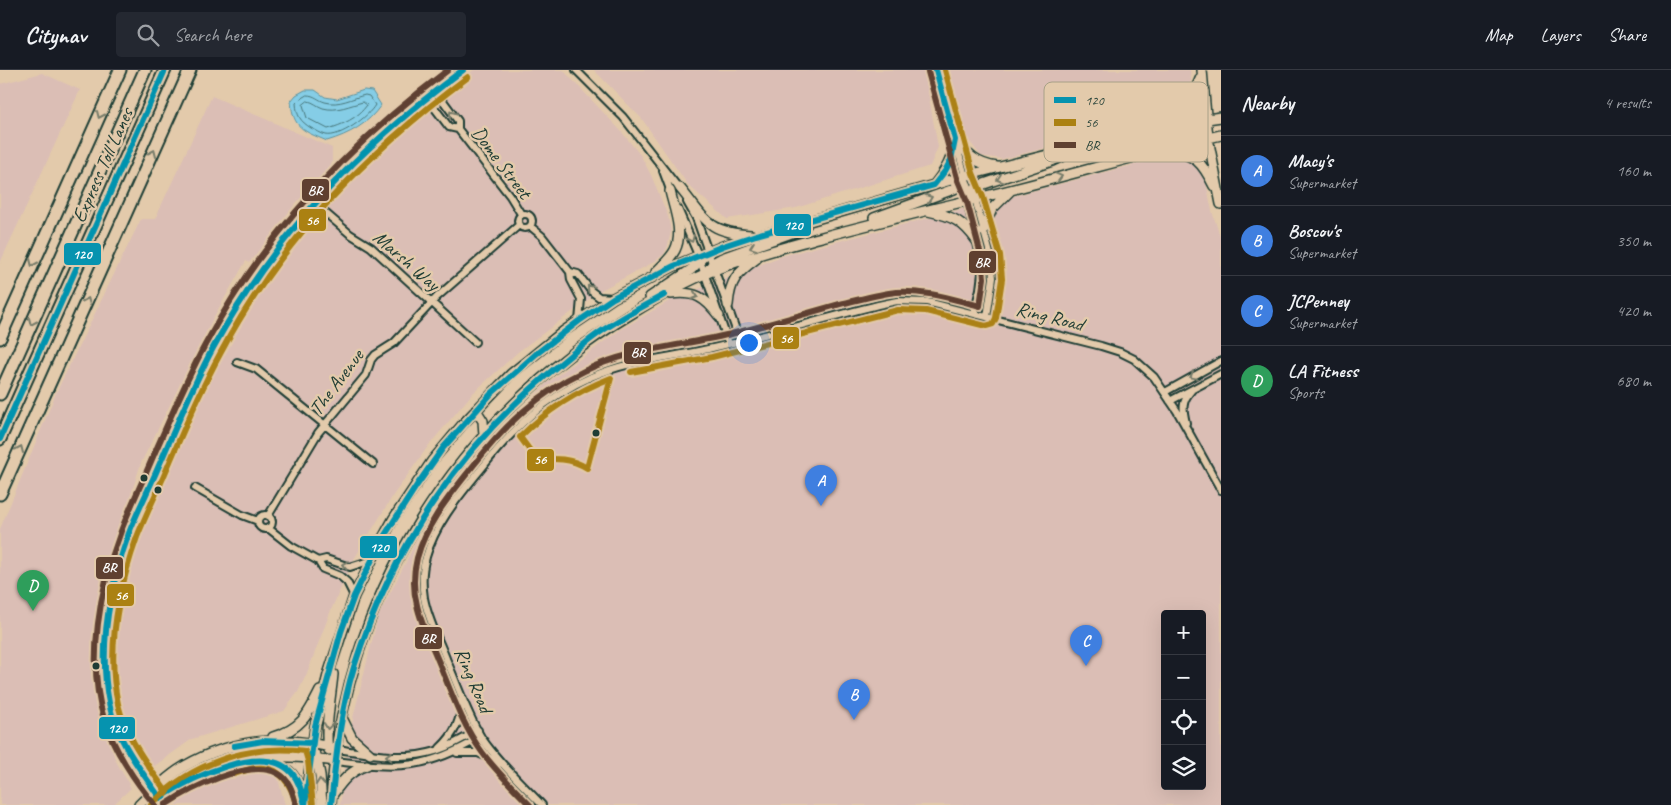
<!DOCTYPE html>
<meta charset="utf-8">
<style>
:root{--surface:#171b24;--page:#242831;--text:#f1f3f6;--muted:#9ea1a6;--line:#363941;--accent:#1f6fb2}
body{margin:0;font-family:Caveat,sans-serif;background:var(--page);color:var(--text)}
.controls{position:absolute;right:15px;bottom:15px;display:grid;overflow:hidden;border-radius:5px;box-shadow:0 5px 20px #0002}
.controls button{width:45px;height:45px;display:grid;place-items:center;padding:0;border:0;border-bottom:1px solid var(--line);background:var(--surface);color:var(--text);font:25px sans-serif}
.you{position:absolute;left:748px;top:272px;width:18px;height:18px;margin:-12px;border:4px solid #fff;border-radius:50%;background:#1a73e8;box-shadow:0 0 0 8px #1a73e833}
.badge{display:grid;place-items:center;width:32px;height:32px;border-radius:50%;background:var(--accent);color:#fff;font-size:16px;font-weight:700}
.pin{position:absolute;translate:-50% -41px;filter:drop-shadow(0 1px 2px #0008)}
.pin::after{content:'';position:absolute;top:26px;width:18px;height:15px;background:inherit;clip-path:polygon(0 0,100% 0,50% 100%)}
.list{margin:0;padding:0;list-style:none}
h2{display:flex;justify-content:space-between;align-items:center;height:65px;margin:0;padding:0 20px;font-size:21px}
h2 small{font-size:16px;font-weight:400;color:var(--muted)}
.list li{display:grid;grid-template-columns:32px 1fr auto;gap:15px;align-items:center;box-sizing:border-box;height:70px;padding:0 20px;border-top:1px solid var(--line)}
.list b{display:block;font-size:19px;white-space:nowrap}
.list p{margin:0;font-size:16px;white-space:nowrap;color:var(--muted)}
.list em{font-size:16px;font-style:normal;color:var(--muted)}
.icon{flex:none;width:28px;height:28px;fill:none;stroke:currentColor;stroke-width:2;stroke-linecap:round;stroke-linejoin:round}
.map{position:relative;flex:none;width:1221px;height:735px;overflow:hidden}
header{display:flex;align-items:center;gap:30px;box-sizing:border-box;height:70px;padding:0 25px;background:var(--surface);border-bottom:1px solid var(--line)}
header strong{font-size:24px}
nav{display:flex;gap:28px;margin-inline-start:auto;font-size:18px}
.search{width:350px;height:45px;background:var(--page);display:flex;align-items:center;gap:12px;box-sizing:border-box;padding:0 18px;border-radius:5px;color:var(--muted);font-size:19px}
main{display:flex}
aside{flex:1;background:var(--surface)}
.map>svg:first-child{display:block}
.built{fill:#dbbeb5;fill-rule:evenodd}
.water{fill:#85cde6;stroke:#5c939f}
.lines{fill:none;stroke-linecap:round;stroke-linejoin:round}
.shore{stroke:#48777b;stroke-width:1}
.street-casing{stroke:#1f3d34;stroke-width:10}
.secondary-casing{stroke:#1f3d34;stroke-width:12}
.highway-casing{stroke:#1f3d34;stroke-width:15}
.street{stroke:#e3caab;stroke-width:6}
.secondary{stroke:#e3caab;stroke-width:9}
.highway{stroke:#e3caab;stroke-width:11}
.bus-1-casing{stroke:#e3caab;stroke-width:10}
.bus-2-casing{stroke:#e3caab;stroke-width:10}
.bus-3-casing{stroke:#e3caab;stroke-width:10}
.bus-1{stroke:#0693af;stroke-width:6}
.bus-2{stroke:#ab8112;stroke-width:6}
.bus-3{stroke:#5f4030;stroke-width:6}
.oneway{stroke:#777c6a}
.bus-dot{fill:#1f3d34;stroke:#e3caab;stroke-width:2}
.labels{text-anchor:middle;stroke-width:5;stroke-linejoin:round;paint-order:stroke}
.street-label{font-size:20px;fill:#1f3d34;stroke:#e3caab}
.key{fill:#e3caab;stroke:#a8a087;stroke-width:1}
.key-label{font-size:14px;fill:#1f3d34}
.line-badge{stroke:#e3caab;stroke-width:2}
.badge-label{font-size:14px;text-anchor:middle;font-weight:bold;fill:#fff}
</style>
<header>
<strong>Citynav</strong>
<div class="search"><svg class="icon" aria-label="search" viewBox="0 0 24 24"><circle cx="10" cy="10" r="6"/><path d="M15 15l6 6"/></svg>Search here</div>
<nav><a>Map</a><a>Layers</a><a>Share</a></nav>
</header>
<main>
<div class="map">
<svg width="1221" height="735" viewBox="0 0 1221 735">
<rect width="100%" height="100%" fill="#e3caab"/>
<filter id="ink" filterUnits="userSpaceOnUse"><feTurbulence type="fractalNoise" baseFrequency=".02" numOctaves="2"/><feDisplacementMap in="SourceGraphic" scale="10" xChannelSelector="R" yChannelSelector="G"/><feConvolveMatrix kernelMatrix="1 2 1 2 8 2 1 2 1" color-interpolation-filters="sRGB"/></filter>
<g filter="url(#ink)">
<path class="built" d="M474,0H563L621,61L641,86L651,105L668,146L671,161L668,175L664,184L654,192L603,219L519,281L472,324L429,375L394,424L354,489L331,540L307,603L298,622L284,641L192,669L153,697L131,661L119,632L116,611V587L118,554L125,516L138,468L162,408L218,291L256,226L297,165L314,145L349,106L412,47Z
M594,0H924L938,77L930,96L796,138L727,149L688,115L642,49Z
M947,0H1190L1191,10L1188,24L1180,37L1164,48L1002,89L981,86L967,68L961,53Z
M42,3L80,20L0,193V14Z
M212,26L332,78V93L296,133L249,193L246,191L212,250L141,393L106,502L95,544L91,602L97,640L116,691L131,718L113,735H0V459L56,323L141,149H155Z
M1164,87H1184L1197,97L1205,108L1212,141L1221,170V735H340L353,648L378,547L418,468L484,375L547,313L620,260L671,230L782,186ZM1165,544H1202V716H1165Z
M264,700L278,709L285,735H175L182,728L218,711Z"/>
<path class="water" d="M305,20H315L325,27L337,29L364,20L372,21L381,35C368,54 350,64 327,71C304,61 293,59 291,31L296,25Z"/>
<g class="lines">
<path class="shore" d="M307,25C315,25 318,30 325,32C339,36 352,28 365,25L369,26L375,35C368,47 340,68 326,65C321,64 316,60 311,58C300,51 297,46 296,33L300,29Z
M308,31C314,32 317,36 323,38C337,42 350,35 363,32L367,35C358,48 342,55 328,59L307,48L303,35Z"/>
<defs>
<path id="street" d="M576,0L623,47L681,121
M936,0L965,106L967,131L981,190L982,203L980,219L974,243
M427,28L449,57L458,59V51L444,32L438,19
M458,59L510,126L521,144
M663,101L672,125
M966,110L975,129L991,187L993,208L987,247
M687,132L696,148L740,271
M315,134L350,164L371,177L475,272
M678,139L698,185L729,274
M518 151a7 7 0 1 1 14 0a7 7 0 1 1-14 0Z
M530,156L542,166L570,202L571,210L581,229L579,251
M570,202L578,204L591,221L599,227L613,228
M237,292L256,299L373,394
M1165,322L1221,291
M1170,331L1221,304
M1186,353C1183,340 1181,332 1191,321
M195,418L242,445L258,451
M258 452a7 7 0 1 1 14 0a7 7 0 1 1-14 0Z
M268,446L318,363L366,305L371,290L375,285L394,273L437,227L519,155
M268,458L291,476L318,491L323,499L340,506L347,512L354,526
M318,491L326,489L350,497L372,490
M440,678C455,664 461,650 462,629
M337,679C370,684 403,691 436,681C451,676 465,668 478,660
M457,683H478L502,694
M335,691C398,699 426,700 481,667
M160,728C139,697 117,672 109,634C99,581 110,514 129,464C137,442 148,421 157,400C175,360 192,317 213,278C257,198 317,123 385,62C410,40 436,20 463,0
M542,735C521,713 498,692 481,667C467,643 458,616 447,591C439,570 428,550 424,528C422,515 422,500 426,487C435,454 460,425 481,399C512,360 545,327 591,307C629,290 669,288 708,279C765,266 821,249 878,235L897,231L927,232L1101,276L1120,282L1134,289L1154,307L1177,341L1221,420"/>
<path id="secondary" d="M1202,0L1208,68L1221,134
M1167,54L1189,34L1201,7
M955,70C968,85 976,94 997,97
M1169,78C1196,87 1201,90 1214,116
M935,114C948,97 951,91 955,70
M680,118C706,150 707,162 751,165
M967,131L972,122L981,115L1052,91L1065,85
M928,141C952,146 963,151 977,171
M874,148L954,119L965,106
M983,161L992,139L1010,121
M656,202C663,195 671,188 675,180C684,162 674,139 670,121
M706,203L713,193L722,188L797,161L807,154
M671,224C695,221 705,227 719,246
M650,227L692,199L707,183
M728,235C730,210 737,203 756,189
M476,340L483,351L484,365
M342,648L352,668L370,684
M273,667C301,659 308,645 320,621
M329,680C323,669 332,619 333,604
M316,685L320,705L322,735
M268,691C293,699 295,705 304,729
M333,724C343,710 350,701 367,695
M139,735C153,721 168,706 185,696C231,669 286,664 337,679
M153,735C184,706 246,685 289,687C304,687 320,689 335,691
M305,735L315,656L328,605L354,526L383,468L394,448L432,391L463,354L511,304L564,261L613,228L674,196L723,176L965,106L1165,55L1221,47
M331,735C340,531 457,348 631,244C657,228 684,212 712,201C746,187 782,178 818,168C867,155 916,143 966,131C1051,111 1136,85 1221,65"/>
<path id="highway" d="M0,268L120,0
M0,324L145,0
M0,369L165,0
M0,424L190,0"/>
</defs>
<use href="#street" class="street-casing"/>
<use href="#secondary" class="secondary-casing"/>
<use href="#highway" class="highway-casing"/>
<use href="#street" class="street"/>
<use href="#secondary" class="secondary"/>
<use href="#highway" class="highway"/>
<defs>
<path id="bus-1" d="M0,369L165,0
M234,676L263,671L312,673
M305,735L315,656L341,562L354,526L383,468L417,415L443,378L491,324L536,284L579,251L613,228L674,196L723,176L756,165L934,115L945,101L951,90L955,70L936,0
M305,735C302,724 300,712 292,703C263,671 189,709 160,728C140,699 116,669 109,633C98,577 110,516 129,463C137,442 148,421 157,400C175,359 192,317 213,278C276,164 359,77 463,0
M331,735C336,689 340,642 354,597C392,477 462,373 560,294C573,283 585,273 599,263C619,249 642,237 664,225"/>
<path id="bus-2" d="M631,302L712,287L898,240L926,241L986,256L993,254L996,248L1002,209L1000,185L983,127L973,103L945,0
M611,308L587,398C571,388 555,388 537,390L520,367C546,341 577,321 611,308Z
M233,704C241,702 248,699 256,698C280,695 292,715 296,735
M167,723C148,695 126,668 118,634C106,580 119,518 137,467C145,447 154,428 163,408C181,366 198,324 220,284C280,171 366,83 468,7
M151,735C191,693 248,674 305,681L308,691L313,735"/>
<path id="bus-3" d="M155,735C135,712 113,678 104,649C86,591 100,517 121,461C130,437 142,413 152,389C169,351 185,312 205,275C264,165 349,74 448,0
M165,735C189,719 249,688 277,703C290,709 293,723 296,735
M530,735C513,718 496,701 482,682C461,653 451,621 437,588C430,571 421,554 417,535C413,520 413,504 417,488C426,453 451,424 473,396C504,356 538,323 584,301C631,278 685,276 735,263C770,254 805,244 840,234C858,230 878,224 896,222C925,220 952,229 980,236L984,208L982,189L967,132L957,108L928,2"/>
</defs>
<use href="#bus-1" class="bus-1-casing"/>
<use href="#bus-2" class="bus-2-casing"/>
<use href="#bus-3" class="bus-3-casing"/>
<use href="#bus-1" class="bus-1"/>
<use href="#bus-2" class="bus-2"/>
<use href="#bus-3" class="bus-3"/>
</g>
<defs><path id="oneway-chevron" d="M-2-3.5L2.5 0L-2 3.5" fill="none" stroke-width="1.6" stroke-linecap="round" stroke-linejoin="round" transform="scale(1.25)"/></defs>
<g class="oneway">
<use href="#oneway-chevron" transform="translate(452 44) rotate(-126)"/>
<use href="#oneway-chevron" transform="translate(100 45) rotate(114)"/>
<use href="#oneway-chevron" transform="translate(153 83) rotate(-66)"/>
<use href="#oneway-chevron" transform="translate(1059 107) rotate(-15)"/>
<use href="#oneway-chevron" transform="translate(1000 109) rotate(161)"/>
<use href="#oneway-chevron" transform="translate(929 128) rotate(-20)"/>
<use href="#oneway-chevron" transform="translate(691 169) rotate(66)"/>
<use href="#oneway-chevron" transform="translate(753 177) rotate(160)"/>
<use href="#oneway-chevron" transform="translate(33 193) rotate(114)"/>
<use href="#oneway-chevron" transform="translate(590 218) rotate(-133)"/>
<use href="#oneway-chevron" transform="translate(695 226) rotate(17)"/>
<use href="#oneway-chevron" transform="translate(87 231) rotate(-66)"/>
<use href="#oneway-chevron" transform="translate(32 252) rotate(114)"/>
<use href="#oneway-chevron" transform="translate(1193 306) rotate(151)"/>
<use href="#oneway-chevron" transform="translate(20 379) rotate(-66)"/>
<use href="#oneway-chevron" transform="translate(345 495) rotate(-169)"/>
<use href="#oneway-chevron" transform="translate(328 656) rotate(96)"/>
<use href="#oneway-chevron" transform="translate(389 686) rotate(-177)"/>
<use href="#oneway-chevron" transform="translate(320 712) rotate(-95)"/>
</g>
</g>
<g class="bus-dot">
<circle cx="596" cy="363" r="4.5"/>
<circle cx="144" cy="408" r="4.5"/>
<circle cx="158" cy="420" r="4.5"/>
<circle cx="96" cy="596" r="4.5"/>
</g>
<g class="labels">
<g class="street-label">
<text transform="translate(502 92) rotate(53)" y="7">Dome Street</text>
<text transform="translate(102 95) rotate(-66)" y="7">Express Toll Lanes</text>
<text transform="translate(407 190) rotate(41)" y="7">Marsh Way</text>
<text transform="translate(1050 246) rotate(14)" y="7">Ring Road</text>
<text transform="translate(336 312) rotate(-53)" y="7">The Avenue</text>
<text transform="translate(474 610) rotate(67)" y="7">Ring Road</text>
</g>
</g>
<rect x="1044" y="12" width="164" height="80" rx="8" class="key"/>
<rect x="1054" y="27" width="22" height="6" fill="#0693af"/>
<rect x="1054" y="49" width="22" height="7" fill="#ab8112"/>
<rect x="1054" y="72" width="22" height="6" fill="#5f4030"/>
<g class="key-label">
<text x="1085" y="35">120</text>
<text x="1085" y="57">56</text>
<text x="1085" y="80">BR</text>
</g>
<g class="line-badge">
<rect x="301" y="108" width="29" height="24" rx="5" fill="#5f4030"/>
<rect x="298" y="138" width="29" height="24" rx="5" fill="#ab8112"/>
<rect x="773" y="143" width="39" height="24" rx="5" fill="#0693af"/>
<rect x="63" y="172" width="39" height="24" rx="5" fill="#0693af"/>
<rect x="968" y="180" width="29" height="24" rx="5" fill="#5f4030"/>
<rect x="772" y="256" width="28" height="24" rx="5" fill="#ab8112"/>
<rect x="623" y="271" width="29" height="24" rx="5" fill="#5f4030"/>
<rect x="526" y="378" width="29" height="24" rx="5" fill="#ab8112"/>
<rect x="359" y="465" width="39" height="24" rx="5" fill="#0693af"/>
<rect x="95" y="486" width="29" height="24" rx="5" fill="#5f4030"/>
<rect x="106" y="513" width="29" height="24" rx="5" fill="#ab8112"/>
<rect x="414" y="556" width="29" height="24" rx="5" fill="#5f4030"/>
<rect x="98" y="646" width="38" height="24" rx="5" fill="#0693af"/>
</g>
<g class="badge-label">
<text x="315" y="125">BR</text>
<text x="312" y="155">56</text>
<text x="793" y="160">120</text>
<text x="82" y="189">120</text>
<text x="982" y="197">BR</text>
<text x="786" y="273">56</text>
<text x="638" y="287">BR</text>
<text x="540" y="394">56</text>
<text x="379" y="482">120</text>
<text x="109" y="502">BR</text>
<text x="121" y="530">56</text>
<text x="428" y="573">BR</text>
<text x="117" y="663">120</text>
</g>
</svg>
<div class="controls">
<button>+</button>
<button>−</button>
<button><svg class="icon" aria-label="locate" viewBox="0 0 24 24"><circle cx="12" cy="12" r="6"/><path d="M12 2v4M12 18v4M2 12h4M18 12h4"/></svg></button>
<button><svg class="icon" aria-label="layers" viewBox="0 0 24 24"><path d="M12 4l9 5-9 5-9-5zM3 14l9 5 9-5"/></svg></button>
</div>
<div class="you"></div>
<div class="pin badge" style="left:821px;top:436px;background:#3f7fe0">A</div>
<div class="pin badge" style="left:854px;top:650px;background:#3f7fe0">B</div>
<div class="pin badge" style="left:1086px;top:596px;background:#3f7fe0">C</div>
<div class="pin badge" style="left:33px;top:541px;background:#2e9e5b">D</div>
</div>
<aside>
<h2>Nearby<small>4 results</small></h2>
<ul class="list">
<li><span class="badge" style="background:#3f7fe0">A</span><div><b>Macy's</b><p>Supermarket</p></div><em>160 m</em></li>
<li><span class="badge" style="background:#3f7fe0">B</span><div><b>Boscov's</b><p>Supermarket</p></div><em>350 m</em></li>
<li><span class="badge" style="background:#3f7fe0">C</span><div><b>JCPenney</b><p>Supermarket</p></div><em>420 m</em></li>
<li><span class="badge" style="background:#2e9e5b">D</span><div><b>LA Fitness</b><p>Sports</p></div><em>680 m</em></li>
</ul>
</aside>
</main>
